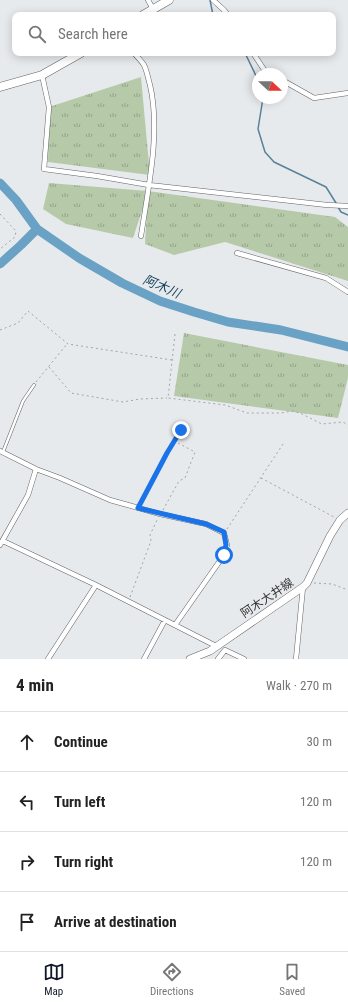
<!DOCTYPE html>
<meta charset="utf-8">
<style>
:root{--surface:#fff;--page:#f2f2f2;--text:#222;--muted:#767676;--line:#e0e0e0;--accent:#111827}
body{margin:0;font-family:"Roboto Condensed","Noto Sans JP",sans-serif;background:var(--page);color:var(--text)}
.compass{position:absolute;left:252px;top:68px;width:36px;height:36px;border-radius:50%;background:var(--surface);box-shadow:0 2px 10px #0003;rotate:112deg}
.stop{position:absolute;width:12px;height:12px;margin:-9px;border:3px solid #1a73e8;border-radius:50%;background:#fff}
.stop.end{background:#1a73e8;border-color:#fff;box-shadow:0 1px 4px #0008}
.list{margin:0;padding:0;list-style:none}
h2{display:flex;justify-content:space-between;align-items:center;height:52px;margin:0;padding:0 16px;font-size:17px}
h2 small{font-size:13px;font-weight:400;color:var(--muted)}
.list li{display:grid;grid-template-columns:26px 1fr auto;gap:12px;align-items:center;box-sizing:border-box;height:60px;padding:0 16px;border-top:1px solid var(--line)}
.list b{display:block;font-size:15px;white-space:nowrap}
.list em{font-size:13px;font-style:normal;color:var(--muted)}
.icon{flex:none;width:22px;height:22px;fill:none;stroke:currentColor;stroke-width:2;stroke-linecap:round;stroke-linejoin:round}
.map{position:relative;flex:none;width:348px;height:659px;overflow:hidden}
.search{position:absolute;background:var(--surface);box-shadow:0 2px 10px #0003;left:12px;right:12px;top:12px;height:44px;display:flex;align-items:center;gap:10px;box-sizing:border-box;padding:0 14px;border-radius:8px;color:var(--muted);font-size:15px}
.sheet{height:292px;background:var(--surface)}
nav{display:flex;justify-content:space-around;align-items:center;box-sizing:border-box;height:56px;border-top:1px solid var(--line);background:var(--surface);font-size:11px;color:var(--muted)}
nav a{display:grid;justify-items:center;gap:2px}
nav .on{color:var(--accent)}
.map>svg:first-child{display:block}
.grass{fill:url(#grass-tufts)}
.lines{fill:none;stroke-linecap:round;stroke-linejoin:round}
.stream{stroke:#59819a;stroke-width:1.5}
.river{stroke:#69a2c5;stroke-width:9}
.service-casing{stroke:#616365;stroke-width:3.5}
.minor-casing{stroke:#616365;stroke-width:5.5}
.secondary-casing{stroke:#616365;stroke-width:8}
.trunk-casing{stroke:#616365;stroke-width:9}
.path{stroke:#a2a4a6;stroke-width:1;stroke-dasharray:2 3;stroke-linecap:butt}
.service{stroke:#fff;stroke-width:2.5}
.minor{stroke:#fff;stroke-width:4.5}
.secondary{stroke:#fff;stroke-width:7}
.trunk{stroke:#fff;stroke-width:8}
.route{stroke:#1a73e8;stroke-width:5}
.labels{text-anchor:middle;stroke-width:3;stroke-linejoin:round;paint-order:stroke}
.street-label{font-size:12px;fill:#343536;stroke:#e7eaec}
.water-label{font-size:13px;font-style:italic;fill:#15425c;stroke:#e7eaec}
</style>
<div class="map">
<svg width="348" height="659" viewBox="0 0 348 659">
<defs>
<pattern id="grass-tufts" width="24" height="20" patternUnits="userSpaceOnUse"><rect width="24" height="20" fill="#b6caaa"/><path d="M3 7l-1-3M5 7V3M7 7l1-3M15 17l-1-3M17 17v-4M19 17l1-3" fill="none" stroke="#95a58b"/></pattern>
</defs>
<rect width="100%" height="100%" fill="#e7eaec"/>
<path class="grass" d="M141,77L150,175L48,162L49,107Z
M49,183L148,191L335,217L348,227V281L225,242L174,255L145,244L148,193L133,238L66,224L43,209Z
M184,333L348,365V378L338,418L174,396Z"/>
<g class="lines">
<path class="stream" d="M210,0L213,15
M245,53L258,80
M263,98L258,129L265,152L274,162L326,187L336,203
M338,207L341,212L348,215"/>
<path class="river" d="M0,183L16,200L37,229L79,258L122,283L160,301L194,312L228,322L281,330L348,347
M0,264L21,245L37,229"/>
<defs>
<path id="service" d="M3,452L23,401L34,385"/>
<path id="minor" d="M148,0L153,9
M213,0L224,10L228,15
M134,53C137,57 141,60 144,65C147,71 148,78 150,85C161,132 148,189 141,236
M253,53L265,71L270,74
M42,75L49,107L44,169L97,176L149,185L327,205L348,206
M282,80L314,98L348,93
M237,253L326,278L348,292
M0,451L36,469L60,478L110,500L160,514L206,524L224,533L227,545L224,555L175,625
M3,541L96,585L216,646
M0,545L28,495L36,469
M48,659L96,585
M144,659L165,620
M218,659L225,650L244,659
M296,659L303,587"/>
<path id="secondary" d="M190,659L210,651L303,587L307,583L330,536L340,520L348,513"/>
<path id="trunk" d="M143,15L169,0
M0,87L42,75L81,53"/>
</defs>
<use href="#service" class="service-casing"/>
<use href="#minor" class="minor-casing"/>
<use href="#secondary" class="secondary-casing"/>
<use href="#trunk" class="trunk-casing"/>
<path class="path" d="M0,214L16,231L15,237L0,249
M0,330L18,323L28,311L68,344L172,360
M175,334L168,398L225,405L247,413H281L292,411L300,413L322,424L343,422L348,425
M49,367L71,393L123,402L140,399L167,398
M36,382L67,344
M261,478L334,517
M140,504L167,453L181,430
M163,510L179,481L185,478L195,452L176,442L175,440
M227,529L283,444
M314,583L332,584L348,590
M130,597L151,541L150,535L158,518"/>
<use href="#service" class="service"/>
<use href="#minor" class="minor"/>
<use href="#secondary" class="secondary"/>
<use href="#trunk" class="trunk"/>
</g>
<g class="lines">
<path class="route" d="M181,430L167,453L138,508L206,524L224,532L226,545L224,555"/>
</g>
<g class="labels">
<g class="street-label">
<text transform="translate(267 598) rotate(-34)" y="4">阿木大井線</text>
</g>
<g class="water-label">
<text transform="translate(162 286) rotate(23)" y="5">阿木川</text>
</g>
</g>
</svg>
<svg class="compass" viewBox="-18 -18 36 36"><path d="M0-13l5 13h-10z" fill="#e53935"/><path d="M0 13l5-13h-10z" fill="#767676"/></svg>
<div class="stop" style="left:224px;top:555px"></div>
<div class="stop end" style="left:181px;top:430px"></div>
<div class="search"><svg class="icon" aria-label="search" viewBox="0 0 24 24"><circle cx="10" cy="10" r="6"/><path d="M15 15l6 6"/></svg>Search here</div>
</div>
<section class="sheet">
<h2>4 min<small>Walk · 270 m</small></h2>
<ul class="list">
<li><svg class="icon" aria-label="ahead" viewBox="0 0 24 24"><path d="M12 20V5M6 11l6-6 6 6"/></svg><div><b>Continue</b></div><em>30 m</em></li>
<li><svg class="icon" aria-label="left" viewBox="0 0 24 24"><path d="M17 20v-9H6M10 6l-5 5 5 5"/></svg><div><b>Turn left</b></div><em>120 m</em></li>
<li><svg class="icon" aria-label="right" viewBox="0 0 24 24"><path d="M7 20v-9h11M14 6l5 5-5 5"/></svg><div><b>Turn right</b></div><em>120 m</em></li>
<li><svg class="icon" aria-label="arrive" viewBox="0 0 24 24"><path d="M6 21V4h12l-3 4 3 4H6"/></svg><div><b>Arrive at destination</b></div></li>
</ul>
</section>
<nav>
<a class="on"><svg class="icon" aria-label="map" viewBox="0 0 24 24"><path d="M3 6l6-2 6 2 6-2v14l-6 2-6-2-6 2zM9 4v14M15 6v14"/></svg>Map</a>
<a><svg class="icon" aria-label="directions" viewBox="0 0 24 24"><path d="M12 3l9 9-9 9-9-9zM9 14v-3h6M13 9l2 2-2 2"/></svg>Directions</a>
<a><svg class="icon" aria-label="saved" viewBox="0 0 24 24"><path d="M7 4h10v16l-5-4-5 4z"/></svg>Saved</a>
</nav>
